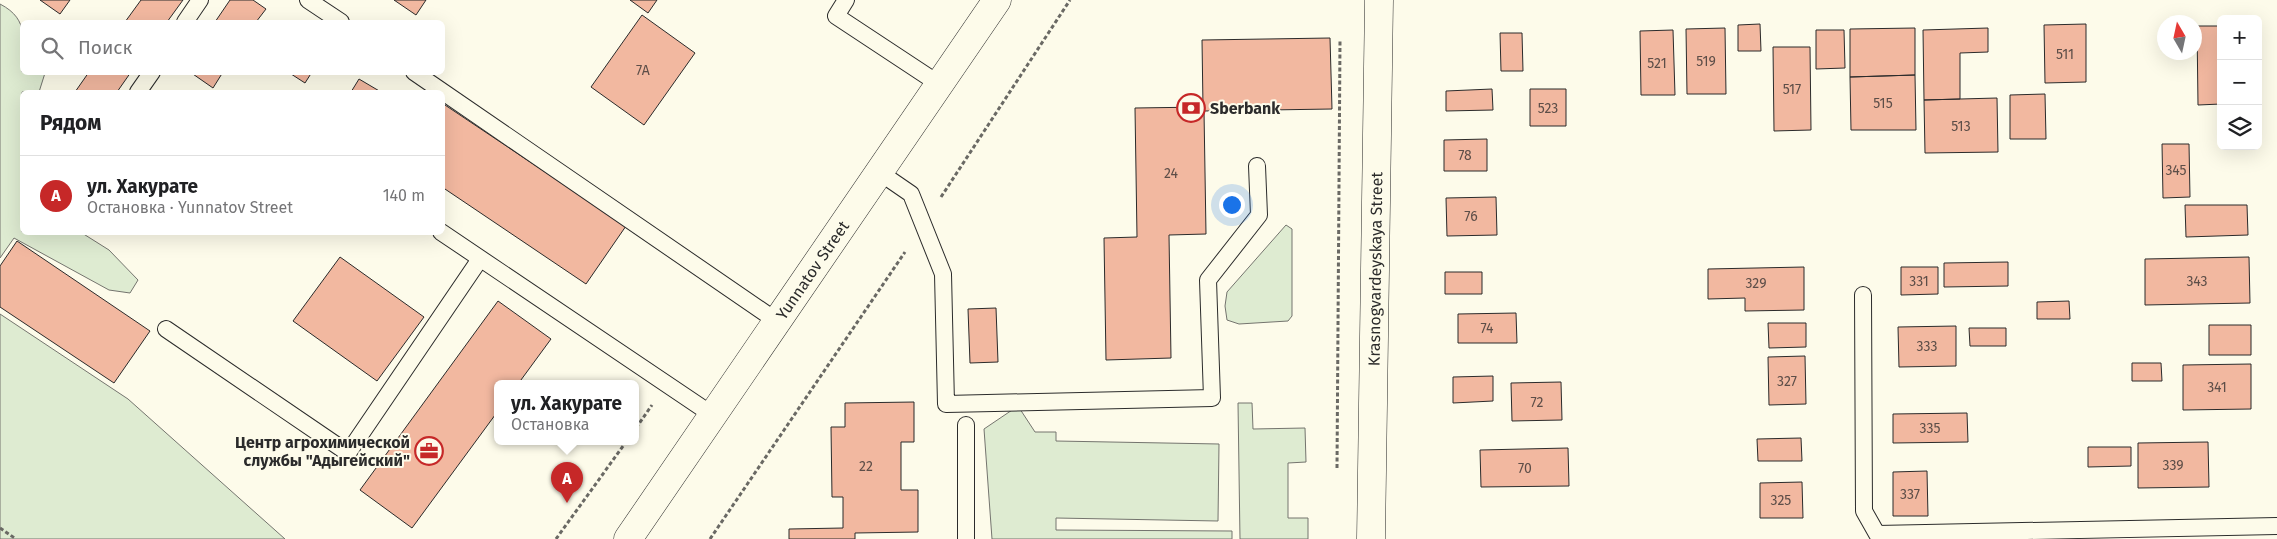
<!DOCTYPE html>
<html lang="ru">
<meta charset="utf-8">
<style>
:root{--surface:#fff;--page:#f6f6f6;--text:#202124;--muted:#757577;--line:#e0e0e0;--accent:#c62828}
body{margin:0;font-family:"Fira Sans",sans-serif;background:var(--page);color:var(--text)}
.controls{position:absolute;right:15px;top:15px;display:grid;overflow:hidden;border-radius:8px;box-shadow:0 5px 20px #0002}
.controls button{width:45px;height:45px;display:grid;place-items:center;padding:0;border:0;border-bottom:1px solid var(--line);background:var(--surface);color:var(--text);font:25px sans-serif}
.compass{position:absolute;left:2157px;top:15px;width:45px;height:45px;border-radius:50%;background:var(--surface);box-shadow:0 5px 20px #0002;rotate:351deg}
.you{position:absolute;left:1231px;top:204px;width:18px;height:18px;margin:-12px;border:4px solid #fff;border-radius:50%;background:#1a73e8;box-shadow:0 0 0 8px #1a73e833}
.badge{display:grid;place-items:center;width:32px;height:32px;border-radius:50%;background:var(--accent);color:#fff;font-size:16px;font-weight:700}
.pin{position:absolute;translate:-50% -41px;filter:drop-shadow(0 1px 2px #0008)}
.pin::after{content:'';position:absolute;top:26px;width:18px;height:15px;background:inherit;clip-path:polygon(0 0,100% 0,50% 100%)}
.popup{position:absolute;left:494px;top:380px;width:145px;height:65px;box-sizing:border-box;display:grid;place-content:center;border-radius:8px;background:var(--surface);filter:drop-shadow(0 1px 4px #0005);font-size:16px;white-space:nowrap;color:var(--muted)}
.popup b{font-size:19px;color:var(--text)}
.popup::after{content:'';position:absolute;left:50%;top:100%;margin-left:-10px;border:10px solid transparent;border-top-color:var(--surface)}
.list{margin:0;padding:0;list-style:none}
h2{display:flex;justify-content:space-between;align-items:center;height:65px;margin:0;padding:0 20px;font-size:21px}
h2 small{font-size:16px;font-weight:400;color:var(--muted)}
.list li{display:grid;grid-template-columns:32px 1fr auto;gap:15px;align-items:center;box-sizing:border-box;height:80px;padding:0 20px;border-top:1px solid var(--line)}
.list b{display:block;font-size:19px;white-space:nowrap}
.list p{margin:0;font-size:16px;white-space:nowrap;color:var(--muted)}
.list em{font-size:16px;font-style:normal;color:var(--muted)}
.icon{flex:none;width:28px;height:28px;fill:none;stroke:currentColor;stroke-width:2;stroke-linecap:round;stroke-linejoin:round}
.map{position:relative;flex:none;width:2277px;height:539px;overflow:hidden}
.search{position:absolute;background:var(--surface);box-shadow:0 5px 20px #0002;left:20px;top:20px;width:425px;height:55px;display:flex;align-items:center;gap:12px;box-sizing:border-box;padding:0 18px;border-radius:8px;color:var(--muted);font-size:19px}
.panel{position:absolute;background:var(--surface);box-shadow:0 5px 20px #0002;left:20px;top:90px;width:425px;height:145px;border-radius:8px}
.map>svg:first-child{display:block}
.green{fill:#deebd1;stroke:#74746e}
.building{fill:#f2b8a0;stroke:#2b2b2b}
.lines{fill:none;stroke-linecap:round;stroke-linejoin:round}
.lane-casing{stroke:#2b2b2b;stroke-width:18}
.street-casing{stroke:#2b2b2b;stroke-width:29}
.secondary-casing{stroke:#2b2b2b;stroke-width:29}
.path{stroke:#6a6964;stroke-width:3;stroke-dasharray:4 2.5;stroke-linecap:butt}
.lane{stroke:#fdfbea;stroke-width:16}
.street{stroke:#fdfbea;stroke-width:28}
.secondary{stroke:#fdfbea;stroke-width:28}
.labels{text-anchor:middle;stroke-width:4;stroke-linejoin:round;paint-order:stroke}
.number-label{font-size:14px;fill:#5d4e48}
.poi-label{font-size:16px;font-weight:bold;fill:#2b2b2b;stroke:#fdfbea;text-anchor:start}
.street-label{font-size:16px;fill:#2b2b2b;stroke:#fdfbea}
</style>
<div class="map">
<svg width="2277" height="539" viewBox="0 0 2277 539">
<rect width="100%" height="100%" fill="#fdfbea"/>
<path class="green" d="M0,4C31,20 22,42 22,72L45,73L39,92H22V232L82,233L109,250L138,280L130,293L109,290L14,238L0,258Z
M1286,225L1292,229V316L1288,321L1239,324L1227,320L1225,306L1227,292Z
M0,314L128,399L285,539H0Z
M1238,403H1252L1253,429L1305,428L1306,462L1288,463V518H1308V539H1240Z
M1018,406L1035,432H1056V441L1219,444L1218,521L1056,518V530L1232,531V539H992L984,429Z"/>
<path class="building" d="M40,0H70L60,14Z
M141,0H183L167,22H125Z
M230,0H253L266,9L256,22H215Z
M394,0H426L416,15Z
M630,0H657L648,13Z
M642,15L695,53L644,125L591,87Z
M1760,24L1761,51H1738V25Z
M2086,24V82L2045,83L2044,25Z
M2197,26H2221V104L2198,105Z
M1725,28L1726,94H1687L1686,29Z
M1915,28V75L1850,77V29Z
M1988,28V52L1960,53V99L1924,100L1923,30Z
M1673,30L1675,95H1641L1640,31Z
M1816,30H1844L1845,68L1816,69Z
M1500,33H1522L1523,71H1501Z
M1330,38L1332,109L1204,111L1206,234L1169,235L1171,358L1106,360L1104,238L1137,237L1135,108L1203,107L1202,40Z
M1773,47H1810L1811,130L1774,131Z
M89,72H131L117,92H75Z
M190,72H223L213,88Z
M288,72H312L305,83Z
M1915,75L1916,130H1851L1850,77Z
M359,79L381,92H351Z
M1492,89L1493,110L1446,111V91Z
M1530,89H1566V126H1530Z
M2045,94L2046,139H2010V95Z
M1997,98L1998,152L1925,153L1924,100Z
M442,103L626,226L586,284L442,187Z
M1487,139V171H1444V140Z
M2162,144H2189L2190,197L2163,198Z
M1496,197L1497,235L1447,236L1446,198Z
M2185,205H2247L2248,235L2186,237Z
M17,241L150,331L114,383L0,307V266Z
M340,257L424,317L377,381L293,321Z
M2249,257L2250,303L2145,305V259Z
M2008,262V286L1944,287V263Z
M1804,267V310L1745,311V298L1708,299V269Z
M1901,267H1938V294L1901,295Z
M1445,272H1482V294H1445Z
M498,301L551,339L518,384H498V411L412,528L360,490Z
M2069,301L2070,319H2037V302Z
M996,308L998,362L970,363L968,309Z
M1516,313L1517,343H1458V314Z
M1768,323H1806V347L1769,348Z
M2209,325H2251V355H2209Z
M1956,326V366L1899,367L1898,327Z
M1969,328H2006V346H1970Z
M1805,356L1806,404L1769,405L1768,357Z
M2132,363H2161L2162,381H2132Z
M2251,364V409L2183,410V365Z
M1493,376V401L1453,403V377Z
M1561,382L1562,420L1512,421L1511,383Z
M914,402V442H901V490H918V532L855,533V539H789V529L843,528V497H832L831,427H845V403Z
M1967,413L1968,442L1893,443V414Z
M1801,438L1802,461H1758L1757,439Z
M2208,442L2209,487L2138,488V443Z
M2088,447H2131V466L2088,467Z
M1568,448L1569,486L1481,487L1480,450Z
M1927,471L1928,516H1893V472Z
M1802,482L1803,518H1760V483Z"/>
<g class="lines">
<defs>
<path id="lane" d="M308,0L341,22
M846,0L836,16L939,84
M185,22L200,0
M414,72L778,322
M138,92L152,72
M879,172L911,194L943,274L946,404L1212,398L1208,280L1259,215L1257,166
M441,232L714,416
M1863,295L1864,511L1877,534L2277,526
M166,329L348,453L480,259
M966,425V539"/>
<g id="street">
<path id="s1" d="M1371,539L1379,0"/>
</g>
<g id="secondary">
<path id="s2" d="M628,539L997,0"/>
</g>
</defs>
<use href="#lane" class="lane-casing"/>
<use href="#street" class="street-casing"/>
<use href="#secondary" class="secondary-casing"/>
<path class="path" d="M941,197L1070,0
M636,428L652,405
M1337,468L1340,41
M0,528L16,539
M556,539L626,442
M710,539L905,252"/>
<use href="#lane" class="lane"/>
<use href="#street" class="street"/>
<use href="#secondary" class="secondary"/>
</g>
<defs>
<symbol id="bank-ring" viewBox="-11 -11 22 22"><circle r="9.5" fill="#fdfbea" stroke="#c62828" stroke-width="1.5"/><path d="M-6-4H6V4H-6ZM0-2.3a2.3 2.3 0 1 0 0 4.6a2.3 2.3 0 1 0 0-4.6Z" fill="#c62828"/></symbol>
<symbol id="office-ring" viewBox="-11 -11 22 22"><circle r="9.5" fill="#fdfbea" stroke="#c62828" stroke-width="1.5"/><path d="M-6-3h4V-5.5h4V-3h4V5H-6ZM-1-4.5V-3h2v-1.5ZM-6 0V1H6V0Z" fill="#c62828"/></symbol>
</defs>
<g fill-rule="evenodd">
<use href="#bank-ring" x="1175" y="92" width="32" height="32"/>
<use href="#office-ring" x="413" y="435" width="32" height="32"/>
</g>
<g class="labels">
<g class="number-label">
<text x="2065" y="59">511</text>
<text x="1706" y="66">519</text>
<text x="1657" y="68">521</text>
<text x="643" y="75">7А</text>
<text x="1792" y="94">517</text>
<text x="1883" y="108">515</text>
<text x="1548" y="113">523</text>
<text x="1961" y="131">513</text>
<text x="1465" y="160">78</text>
<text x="2176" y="175">345</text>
<text x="1171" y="178">24</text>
<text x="1471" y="221">76</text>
<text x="1919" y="286">331</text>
<text x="2197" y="286">343</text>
<text x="1756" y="288">329</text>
<text x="1487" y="333">74</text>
<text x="1927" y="351">333</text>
<text x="1787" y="386">327</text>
<text x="2217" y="392">341</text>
<text x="1537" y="407">72</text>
<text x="1930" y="433">335</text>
<text x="2173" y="470">339</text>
<text x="866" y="471">22</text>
<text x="1525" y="473">70</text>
<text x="1910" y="499">337</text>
<text x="1781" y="505">325</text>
</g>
<g class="poi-label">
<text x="1210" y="114">Sberbank</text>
<text x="410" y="448" text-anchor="end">Центр агрохимической<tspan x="410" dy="18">службы "Адыгейский"</tspan></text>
</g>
<g class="street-label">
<text dy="6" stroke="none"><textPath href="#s2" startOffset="326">Yunnatov Street</textPath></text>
<text dy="6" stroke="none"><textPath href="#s1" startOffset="270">Krasnogvardeyskaya Street</textPath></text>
</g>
</g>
</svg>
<div class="controls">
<button>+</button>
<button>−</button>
<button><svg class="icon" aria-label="layers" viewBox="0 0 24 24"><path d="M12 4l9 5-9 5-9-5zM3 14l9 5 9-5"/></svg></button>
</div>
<svg class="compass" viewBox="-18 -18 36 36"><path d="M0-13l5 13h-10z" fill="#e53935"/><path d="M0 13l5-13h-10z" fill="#757577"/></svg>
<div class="you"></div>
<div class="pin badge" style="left:567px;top:503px">A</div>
<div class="popup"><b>ул. Хакурате</b>Остановка</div>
<div class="search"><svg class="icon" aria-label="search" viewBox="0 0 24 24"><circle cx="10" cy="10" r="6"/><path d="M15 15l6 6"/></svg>Поиск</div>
<section class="panel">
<h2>Рядом<small></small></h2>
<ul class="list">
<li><span class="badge">A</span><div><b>ул. Хакурате</b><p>Остановка · Yunnatov Street</p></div><em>140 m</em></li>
</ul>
</section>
</div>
